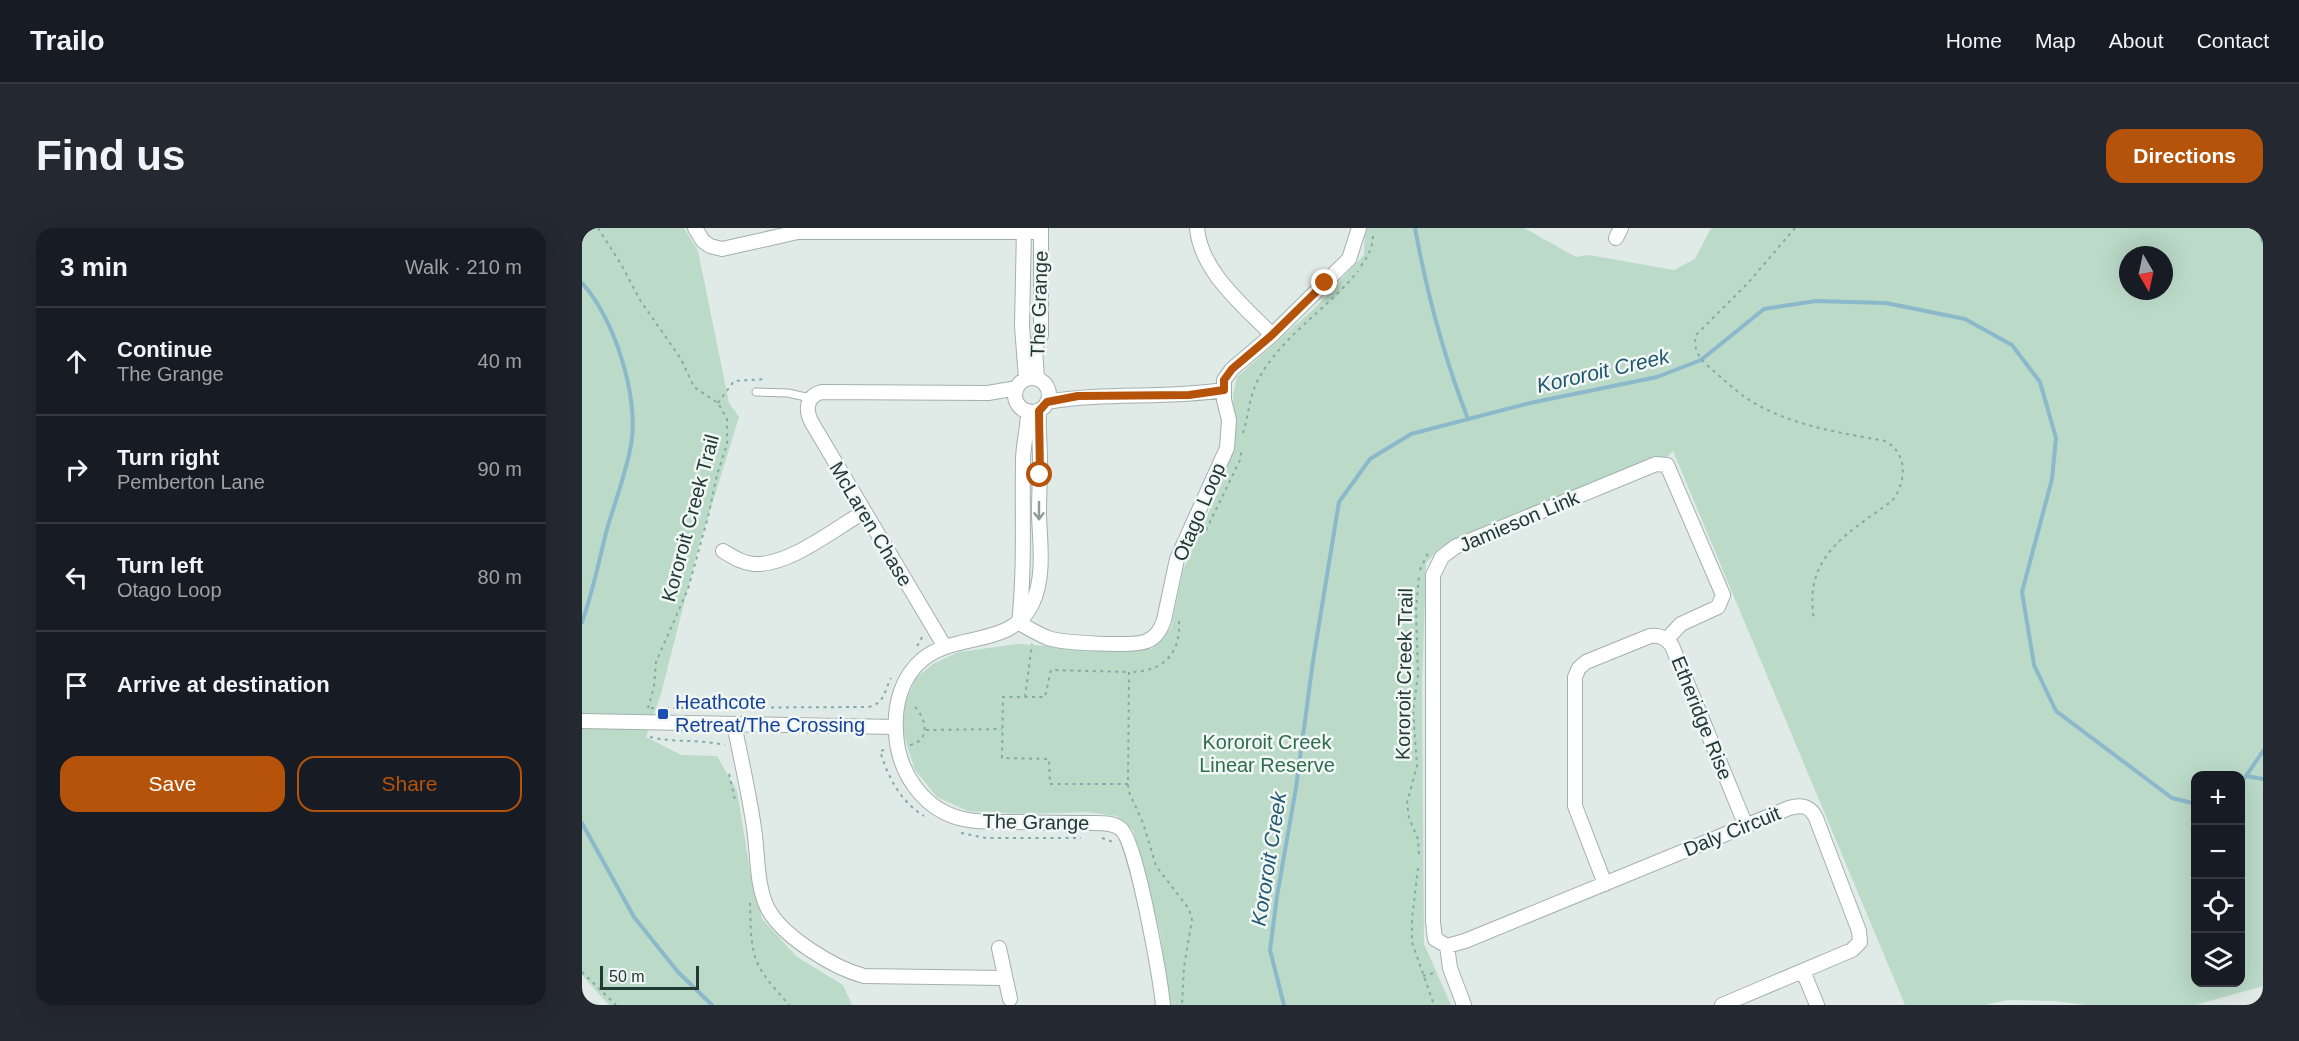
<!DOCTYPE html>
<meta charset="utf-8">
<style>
:root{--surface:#171b24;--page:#242831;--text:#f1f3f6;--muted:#9ea1a6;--line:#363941;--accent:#b45309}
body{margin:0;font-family:Arial,sans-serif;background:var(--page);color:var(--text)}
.controls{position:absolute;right:18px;bottom:18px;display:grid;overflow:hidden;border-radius:12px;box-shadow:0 6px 24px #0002}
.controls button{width:54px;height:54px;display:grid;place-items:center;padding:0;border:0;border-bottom:2px solid var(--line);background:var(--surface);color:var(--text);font:30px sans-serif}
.compass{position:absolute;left:1537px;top:18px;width:54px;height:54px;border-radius:50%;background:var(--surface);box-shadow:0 6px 24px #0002;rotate:171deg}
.scale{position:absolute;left:18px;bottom:15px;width:99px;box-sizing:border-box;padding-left:6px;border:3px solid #223936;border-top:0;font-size:16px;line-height:21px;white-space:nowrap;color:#223936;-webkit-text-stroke:4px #f1f7f5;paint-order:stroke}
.stop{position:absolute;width:18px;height:18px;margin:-14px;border:4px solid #b45309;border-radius:50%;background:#fff}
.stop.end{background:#b45309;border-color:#fff;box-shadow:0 2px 6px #0008}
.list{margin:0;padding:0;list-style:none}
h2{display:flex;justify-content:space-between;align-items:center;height:78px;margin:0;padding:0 24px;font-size:26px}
h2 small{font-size:20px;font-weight:400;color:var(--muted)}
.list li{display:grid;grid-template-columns:39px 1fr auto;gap:18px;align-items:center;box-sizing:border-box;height:108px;padding:0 24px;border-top:2px solid var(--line)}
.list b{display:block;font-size:22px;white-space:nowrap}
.list p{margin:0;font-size:20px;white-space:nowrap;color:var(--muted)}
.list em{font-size:20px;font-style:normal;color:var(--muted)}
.actions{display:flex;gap:12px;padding:18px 24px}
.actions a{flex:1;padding:14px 0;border:2px solid var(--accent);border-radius:18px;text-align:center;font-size:21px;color:var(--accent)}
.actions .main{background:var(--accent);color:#fff}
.icon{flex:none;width:33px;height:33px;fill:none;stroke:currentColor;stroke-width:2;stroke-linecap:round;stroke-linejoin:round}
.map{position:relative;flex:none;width:1681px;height:777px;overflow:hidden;border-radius:18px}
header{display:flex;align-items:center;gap:36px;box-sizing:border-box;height:84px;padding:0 30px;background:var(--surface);border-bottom:2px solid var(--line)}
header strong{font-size:28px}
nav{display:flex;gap:33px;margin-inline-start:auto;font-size:21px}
.intro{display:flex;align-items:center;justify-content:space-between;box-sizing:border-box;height:144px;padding:0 36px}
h1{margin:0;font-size:42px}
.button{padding:15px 27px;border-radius:18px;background:var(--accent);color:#fff;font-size:21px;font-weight:700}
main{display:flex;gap:36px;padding:0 36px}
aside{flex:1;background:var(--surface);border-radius:18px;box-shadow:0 6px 24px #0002}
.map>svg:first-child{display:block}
.green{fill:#bbdac8;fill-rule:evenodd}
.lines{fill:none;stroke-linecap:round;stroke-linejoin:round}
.stream{stroke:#8cb8cb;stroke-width:4}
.lane-casing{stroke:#a3b1ae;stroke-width:9}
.street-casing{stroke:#a3b1ae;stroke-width:16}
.path{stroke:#83aba5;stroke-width:2;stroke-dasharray:3 4.5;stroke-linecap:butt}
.lane{stroke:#fff;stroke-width:7}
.street{stroke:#fff;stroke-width:14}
.oneway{stroke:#909c9a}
.route{stroke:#b45309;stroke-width:8}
.transit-dot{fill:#1a4fb4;stroke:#f1f7f5;stroke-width:2}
.labels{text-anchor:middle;stroke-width:5;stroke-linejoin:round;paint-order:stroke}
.street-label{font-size:20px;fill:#223936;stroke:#f1f7f5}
.transit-label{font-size:20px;fill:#164399;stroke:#f1f7f5;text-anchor:start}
.park-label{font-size:20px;fill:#306c51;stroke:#f1f7f5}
.water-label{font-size:21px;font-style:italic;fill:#225770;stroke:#f1f7f5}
</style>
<header>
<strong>Trailo</strong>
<nav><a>Home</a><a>Map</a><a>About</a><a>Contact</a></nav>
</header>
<div class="intro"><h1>Find us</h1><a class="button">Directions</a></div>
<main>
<aside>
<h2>3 min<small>Walk · 210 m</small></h2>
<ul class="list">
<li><svg class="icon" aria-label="ahead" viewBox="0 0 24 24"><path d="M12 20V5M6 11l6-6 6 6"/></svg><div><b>Continue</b><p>The Grange</p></div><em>40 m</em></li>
<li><svg class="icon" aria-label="right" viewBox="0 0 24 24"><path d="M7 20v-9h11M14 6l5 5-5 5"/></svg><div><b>Turn right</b><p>Pemberton Lane</p></div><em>90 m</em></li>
<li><svg class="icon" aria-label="left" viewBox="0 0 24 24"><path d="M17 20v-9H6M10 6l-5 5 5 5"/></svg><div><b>Turn left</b><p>Otago Loop</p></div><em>80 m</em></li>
<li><svg class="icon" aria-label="arrive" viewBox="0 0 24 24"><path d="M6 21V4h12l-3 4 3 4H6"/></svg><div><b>Arrive at destination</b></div></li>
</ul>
<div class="actions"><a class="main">Save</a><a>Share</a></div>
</aside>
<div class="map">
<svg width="1681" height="777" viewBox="0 0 1681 777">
<rect width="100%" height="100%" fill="#e0eae7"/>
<path class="green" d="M0,0H102L116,23L147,175L157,189L114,328L79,466L64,509L99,527L135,528L155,563L168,643L180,691L215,729L261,757L270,777H27L0,747Z
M783,0H942L994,29L1007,27L1092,42L1113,31L1129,0H1681V758L1613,777H1505L1473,773L1426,772L1403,777H1323L1091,223L1084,230L973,271L858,320L844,335L840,456L842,716L869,777H589L578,705L551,602L535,588L505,584L441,586L386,583L355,569L333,542L321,505V490L325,471L334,450L351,436L377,424L436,416L524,422L570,421L589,400L601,342L640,255L652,216L651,167L655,149L733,80L782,27ZM1546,27H1582V63H1546ZM1614,548H1658V754H1614Z"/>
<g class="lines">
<path class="stream" d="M833,0C845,66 862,129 886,191
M1677,0L1681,14
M0,55C32,89 58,171 49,217C44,245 33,274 25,301C17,332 11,364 0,394
M1664,548L1681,551
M1658,557L1681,523
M0,595L52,689L96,744L130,777
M702,777L688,722L695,668L714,560L731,433L757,274L788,231L829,206L948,175L1075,149L1119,132L1182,81L1234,73L1304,75L1383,91L1430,117L1458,154L1474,210L1470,251L1440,364L1452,437L1474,483L1590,570L1614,576"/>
<defs>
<path id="lane" d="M174,164L206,165L228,170"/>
<path id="street" d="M113,0L121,13L128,18L140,21L216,4H459
M442,0L440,98L444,151
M615,0C619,44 661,77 690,107
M1034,10L1039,0
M433 167a17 17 0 1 1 34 0a17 17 0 1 1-34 0Z
M455,151L453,120L459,107V0
M465,174C523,164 583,171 642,162
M457,183C456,199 458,216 458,232C458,250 457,269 457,287C458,315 463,350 450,376C429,420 374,404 341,431C319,449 312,478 314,505C316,544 341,582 381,591C399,595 418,594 436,594C461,595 487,595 513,595C522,595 532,595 539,601C555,615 578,750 581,777
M141,323C151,329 160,335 172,336C207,338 252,301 282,284
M437,395C446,400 456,406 466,410C481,415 552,419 565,413C575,409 579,401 582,392L595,331L645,220L647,192L642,172V152L650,141L690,107L767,31L777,0
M437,395C443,341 440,287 441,233C441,216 446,201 446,183
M363,419L230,195C223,182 224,168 240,164L406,165L435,160
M0,493L314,499
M152,496C159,531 167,565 172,600C176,625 174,658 186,681C201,709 252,740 282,748L422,750
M1023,656L993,578V449L997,440L1004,434L1068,408C1079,407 1084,410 1090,418L1164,598
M865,718L853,711L851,694V347L860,329L873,319L1074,236L1085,237L1141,367L1136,379L1099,396L1085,411
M865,718L883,713L1207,580C1220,576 1228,578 1234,590L1277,703L1278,714L1270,722L1140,777
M865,718L868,740L882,777
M417,720L428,771
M1221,743L1235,777"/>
</defs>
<use href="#lane" class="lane-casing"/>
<use href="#street" class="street-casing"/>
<path class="path" d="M16,0L39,36L58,72L99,131L112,159L136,175L145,191V216L135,247L126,289L106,361L74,434L72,459L66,480
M1213,0L1166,55L1114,107C1110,125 1121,134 1134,145C1147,156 1159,168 1174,176C1212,198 1260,205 1303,213C1326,225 1325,254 1310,273C1265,306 1221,328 1232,392
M779,38C787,27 791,19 791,5
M136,175L152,153L184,151
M661,205C666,190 667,171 674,156C696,110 745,82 776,43
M624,302L658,232L660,220
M838,342L847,323
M597,393C599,427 580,444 547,444L546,556L547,564L561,595L574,638L607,681L610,692L602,739L600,777
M335,418L339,413L340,407
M443,469L450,416
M69,480L286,479C303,476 302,463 309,450
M344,502L420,501
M68,509C93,515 118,511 143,517
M328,517C351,512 343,487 330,476
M302,522L298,523C306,549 318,573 342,588
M147,546L153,572
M546,556H468L467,531L420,530L421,469H463L469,442L547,444
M379,605L404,610H499
M520,610L531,614
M837,626L836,611L827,590L825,575L835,538L831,483L836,447L834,381L837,348
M836,640L830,691V714L852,777
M168,675C169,695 167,721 178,740C185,753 197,765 207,777
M0,744L34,777
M841,748L855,744"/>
<use href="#lane" class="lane"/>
<use href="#street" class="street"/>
</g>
<defs><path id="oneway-shaft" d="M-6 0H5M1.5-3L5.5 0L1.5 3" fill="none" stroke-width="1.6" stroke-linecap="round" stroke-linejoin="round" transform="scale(1.5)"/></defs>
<use class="oneway" href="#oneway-shaft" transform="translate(457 283) rotate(90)"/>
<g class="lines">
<path class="route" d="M458,247L457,183L465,174L496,168L607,167L642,162V152L650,141L690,107L743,55"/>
</g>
<rect class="transit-dot" x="75" y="480" width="12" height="12" rx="3"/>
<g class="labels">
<g class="street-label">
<text transform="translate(457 76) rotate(-88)" y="7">The Grange</text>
<text transform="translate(617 284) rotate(-67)" y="7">Otago Loop</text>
<text transform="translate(108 290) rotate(-75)" y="7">Kororoit Creek Trail</text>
<text transform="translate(937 293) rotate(-23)" y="7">Jamieson Link</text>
<text transform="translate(289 296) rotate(59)" y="7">McLaren Chase</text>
<text transform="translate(822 446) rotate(-89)" y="7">Kororoit Creek Trail</text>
<text transform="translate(1120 490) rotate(68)" y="7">Etheridge Rise</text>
<text transform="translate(454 594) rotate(1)" y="7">The Grange</text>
<text transform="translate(1150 603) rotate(-22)" y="7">Daly Circuit</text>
</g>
<g class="transit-label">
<text x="93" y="481">Heathcote<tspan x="93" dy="23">Retreat/The Crossing</tspan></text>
</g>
<g class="park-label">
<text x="685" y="521">Kororoit Creek<tspan x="685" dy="23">Linear Reserve</tspan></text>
</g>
<g class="water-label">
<text transform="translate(1021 143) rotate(-13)" y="7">Kororoit Creek</text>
<text transform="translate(687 631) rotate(-81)" y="7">Kororoit Creek</text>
</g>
</g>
</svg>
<div class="controls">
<button>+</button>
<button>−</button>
<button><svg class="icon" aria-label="locate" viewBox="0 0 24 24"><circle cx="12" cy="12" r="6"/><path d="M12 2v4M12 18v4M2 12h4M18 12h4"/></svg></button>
<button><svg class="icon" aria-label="layers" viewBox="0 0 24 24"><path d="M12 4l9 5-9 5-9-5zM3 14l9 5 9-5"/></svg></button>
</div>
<svg class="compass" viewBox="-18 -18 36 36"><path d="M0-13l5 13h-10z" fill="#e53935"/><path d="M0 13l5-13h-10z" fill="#9ea1a6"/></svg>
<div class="scale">50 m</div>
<div class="stop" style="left:458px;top:247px"></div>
<div class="stop end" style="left:743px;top:55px"></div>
</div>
</main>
